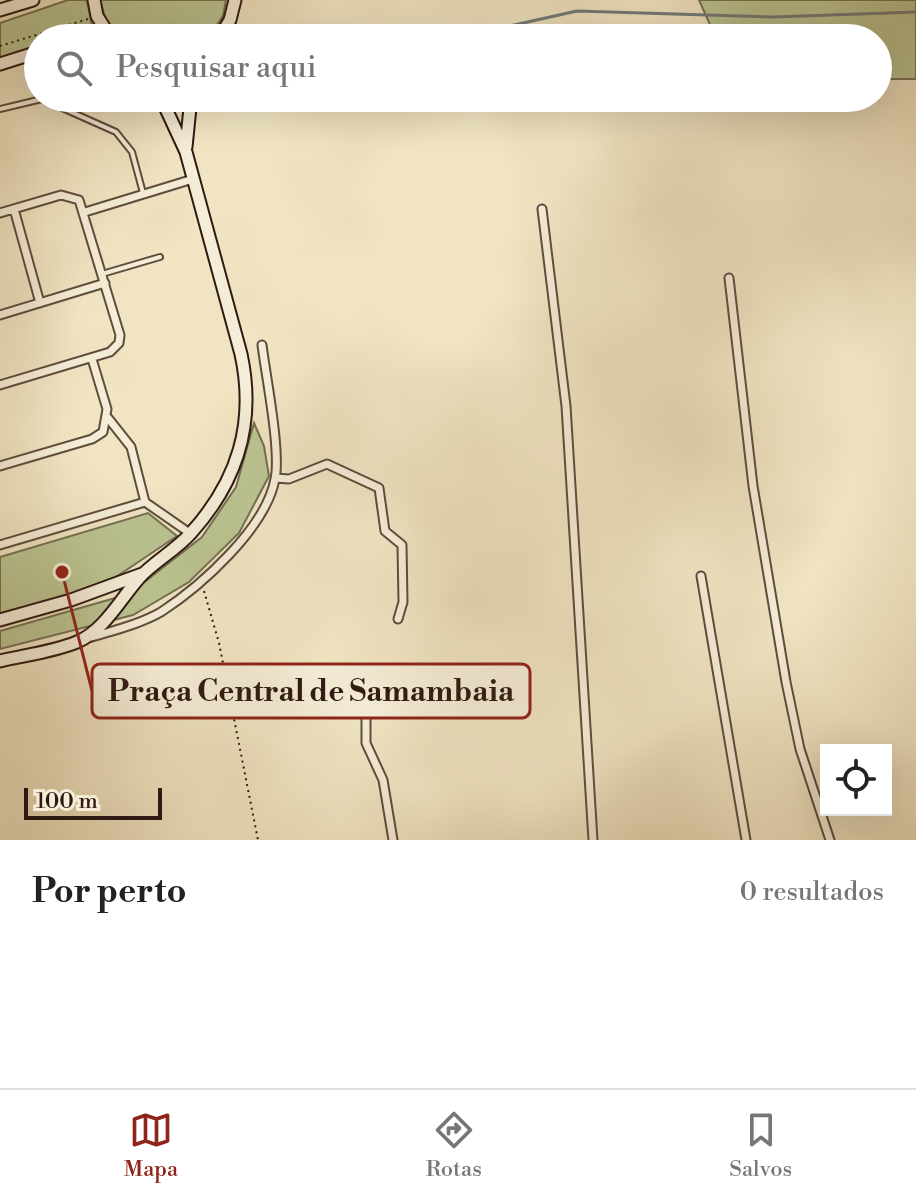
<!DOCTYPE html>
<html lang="pt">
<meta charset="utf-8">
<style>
:root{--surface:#fff;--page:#f2f2f2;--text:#222;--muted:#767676;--line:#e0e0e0;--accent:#8f2418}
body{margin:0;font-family:"Libre Bodoni",serif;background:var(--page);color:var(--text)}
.controls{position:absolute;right:24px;bottom:24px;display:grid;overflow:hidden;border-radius:0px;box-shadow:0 8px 32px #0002}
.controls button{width:72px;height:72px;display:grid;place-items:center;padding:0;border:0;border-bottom:2px solid var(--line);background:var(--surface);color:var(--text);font:40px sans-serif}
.scale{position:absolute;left:24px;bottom:20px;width:138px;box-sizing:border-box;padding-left:8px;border:4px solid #2f1a12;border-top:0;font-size:22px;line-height:28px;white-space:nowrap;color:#2f1a12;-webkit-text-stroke:6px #f5edd7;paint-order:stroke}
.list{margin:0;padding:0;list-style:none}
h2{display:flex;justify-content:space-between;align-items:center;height:104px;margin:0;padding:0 32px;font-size:34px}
h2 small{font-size:26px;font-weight:400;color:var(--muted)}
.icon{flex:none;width:44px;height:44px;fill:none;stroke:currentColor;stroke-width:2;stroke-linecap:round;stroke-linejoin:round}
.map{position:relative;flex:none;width:916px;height:840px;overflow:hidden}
.search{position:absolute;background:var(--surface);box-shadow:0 8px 32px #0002;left:24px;right:24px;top:24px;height:88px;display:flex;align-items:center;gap:20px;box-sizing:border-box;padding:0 28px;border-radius:44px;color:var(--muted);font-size:30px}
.sheet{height:248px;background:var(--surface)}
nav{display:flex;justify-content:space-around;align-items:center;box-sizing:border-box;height:112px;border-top:2px solid var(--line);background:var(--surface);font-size:22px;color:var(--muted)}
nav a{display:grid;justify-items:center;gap:4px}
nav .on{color:var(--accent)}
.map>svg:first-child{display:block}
.green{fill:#bbc492;stroke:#756f52;stroke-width:2}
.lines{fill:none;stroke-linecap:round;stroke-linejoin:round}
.stream{stroke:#727b79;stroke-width:3}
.lane-casing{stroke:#5f4c3e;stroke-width:8}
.street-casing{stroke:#5f4c3e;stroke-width:11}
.secondary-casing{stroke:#2f1a12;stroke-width:15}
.path{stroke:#2f1a12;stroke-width:2;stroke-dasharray:2 4;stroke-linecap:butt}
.lane{stroke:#f5edd7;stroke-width:4}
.street{stroke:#f5edd7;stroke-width:7}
.secondary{stroke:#f5edd7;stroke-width:11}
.leader{fill:none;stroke:#8f2418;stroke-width:3}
.callout-dot{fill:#8f2418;stroke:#f5edd7;stroke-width:3}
.callout{fill:#f5edd7;stroke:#8f2418;stroke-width:3}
.callout-label{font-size:30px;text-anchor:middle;font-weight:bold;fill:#2f1a12}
</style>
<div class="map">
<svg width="916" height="840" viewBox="0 0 916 840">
<rect width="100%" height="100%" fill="#f0e4c2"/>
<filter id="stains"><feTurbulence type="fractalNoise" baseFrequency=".0025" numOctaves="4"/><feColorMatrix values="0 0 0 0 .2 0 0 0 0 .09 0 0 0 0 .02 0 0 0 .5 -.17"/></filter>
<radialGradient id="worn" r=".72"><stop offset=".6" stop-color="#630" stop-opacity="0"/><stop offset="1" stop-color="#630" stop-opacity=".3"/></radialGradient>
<path class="green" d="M68,0H87L92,26L101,38H38V47L0,58V23Z
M100,0H226L223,16L208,38H119L106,21Z
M699,0H916V79H878V38H716Z
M254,423L264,446L269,476L239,533L189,582L133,615L0,649V631L129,594L202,537L236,487Z
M148,513L177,536L101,587L0,613V557Z"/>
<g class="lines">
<path class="stream" d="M456,38L577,11L774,17L916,12"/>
<defs>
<path id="lane" d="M0,109L42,99L116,132L132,152L143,193
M102,274L160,257"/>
<path id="street" d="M14,209L40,303
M542,209L566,406L593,840
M85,212L193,179
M0,213L61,195L79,200L120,335L119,343L110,352L0,385
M729,278L753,486L786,682L800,749L830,840
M0,315L105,283
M108,418L131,447L145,502
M0,466L92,439L103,432L107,409L92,359
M276,478L289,479L327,464L379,488L385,531L402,545L403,602L398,619
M0,545L145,502L191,534
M701,576L746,840
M92,637C115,630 140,624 161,612C201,586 266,528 275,479C281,451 266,377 262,345
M366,707V743L383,780L393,840"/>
<path id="secondary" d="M94,0L97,16L111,38
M0,10L33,0
M219,38L230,20L235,0
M0,64L38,52
M186,147L191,98
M0,620L71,600L142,574
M0,661C25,655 53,652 77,642C104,631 121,598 140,577C155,561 176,550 191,533C238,481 256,423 241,354L186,152L161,98"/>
</defs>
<use href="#lane" class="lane-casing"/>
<use href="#street" class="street-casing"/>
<use href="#secondary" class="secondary-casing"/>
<path class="path" d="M0,46L88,19
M204,591L219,643L258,840"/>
<use href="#lane" class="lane"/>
<use href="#street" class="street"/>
<use href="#secondary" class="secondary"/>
</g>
<path class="leader" d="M62 572L92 691"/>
<circle class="callout-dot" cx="62" cy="572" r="8"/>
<rect class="callout" x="92" y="664" width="438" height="54" rx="8"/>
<g class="callout-label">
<text x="311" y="701">Praça Central de Samambaia</text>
</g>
<rect width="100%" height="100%" filter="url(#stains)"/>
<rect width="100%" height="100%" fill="url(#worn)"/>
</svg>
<div class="controls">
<button><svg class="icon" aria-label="locate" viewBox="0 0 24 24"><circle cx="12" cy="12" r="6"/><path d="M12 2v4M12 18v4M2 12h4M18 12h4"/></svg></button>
</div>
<div class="scale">100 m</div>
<div class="search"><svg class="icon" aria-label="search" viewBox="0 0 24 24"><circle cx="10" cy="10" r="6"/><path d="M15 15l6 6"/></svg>Pesquisar aqui</div>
</div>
<section class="sheet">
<h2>Por perto<small>0 resultados</small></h2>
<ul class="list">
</ul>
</section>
<nav>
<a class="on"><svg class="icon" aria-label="map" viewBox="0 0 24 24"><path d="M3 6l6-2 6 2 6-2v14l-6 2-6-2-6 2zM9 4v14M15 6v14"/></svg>Mapa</a>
<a><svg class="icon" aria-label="directions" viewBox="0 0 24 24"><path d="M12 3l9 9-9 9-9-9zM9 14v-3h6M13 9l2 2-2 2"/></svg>Rotas</a>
<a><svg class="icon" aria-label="saved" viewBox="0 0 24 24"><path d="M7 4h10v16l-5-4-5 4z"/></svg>Salvos</a>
</nav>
